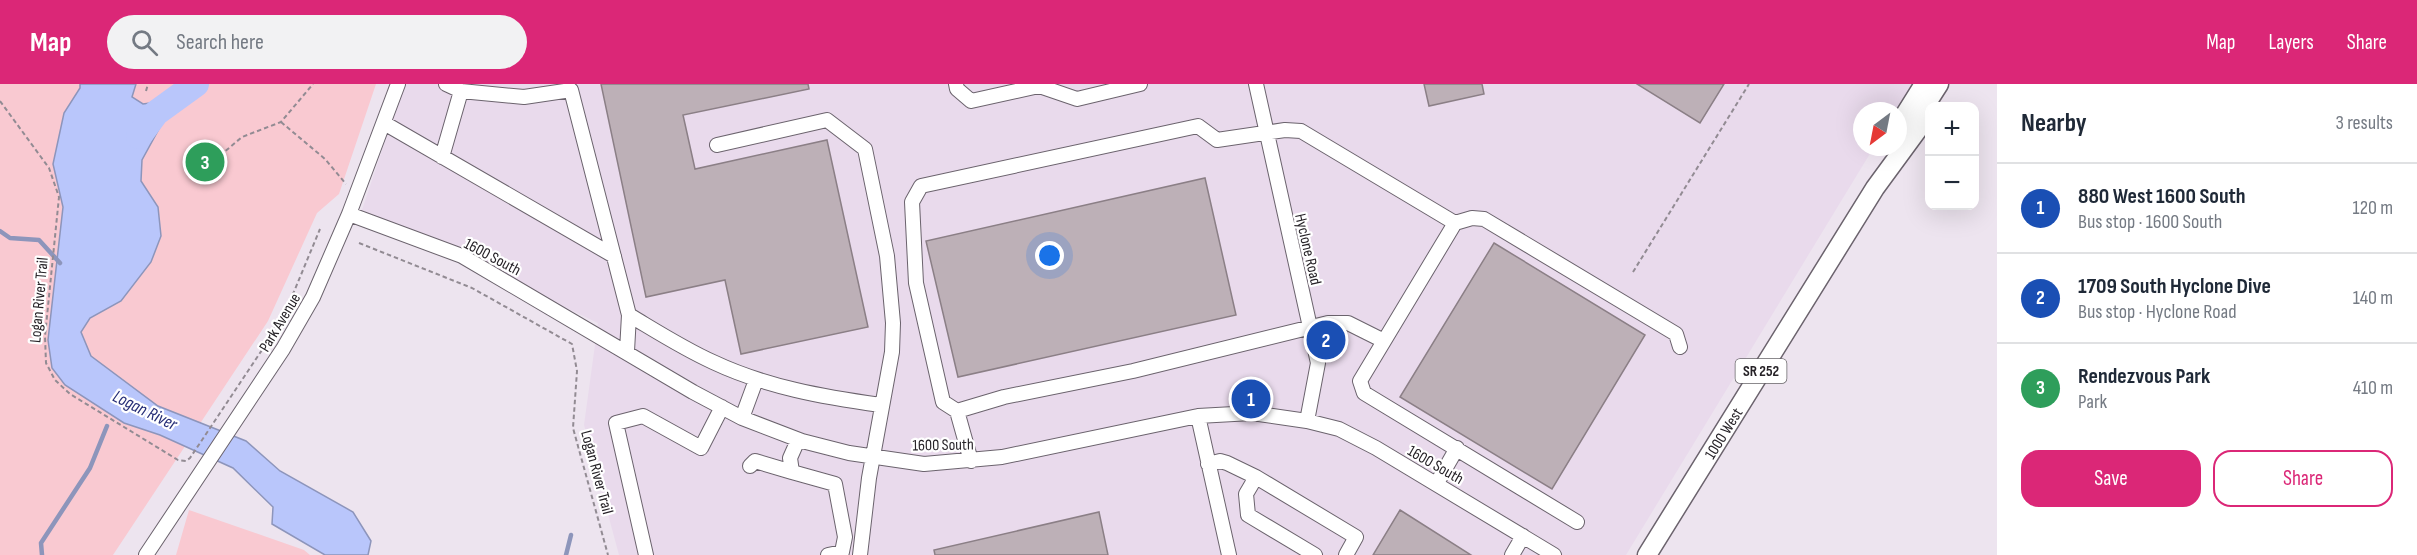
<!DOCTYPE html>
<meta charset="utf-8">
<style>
:root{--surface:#fff;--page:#f2f2f3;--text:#1f2937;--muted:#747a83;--line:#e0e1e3;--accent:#db2777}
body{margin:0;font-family:"Sofia Sans Condensed",sans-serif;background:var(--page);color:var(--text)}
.controls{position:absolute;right:18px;top:18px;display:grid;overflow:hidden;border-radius:12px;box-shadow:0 6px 24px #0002}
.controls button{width:54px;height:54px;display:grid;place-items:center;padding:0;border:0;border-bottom:2px solid var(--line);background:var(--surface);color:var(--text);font:30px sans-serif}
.compass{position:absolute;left:1853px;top:18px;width:54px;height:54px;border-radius:50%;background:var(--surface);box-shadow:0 6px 24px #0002;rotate:212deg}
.you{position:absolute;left:1050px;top:172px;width:21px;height:21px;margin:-15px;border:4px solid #fff;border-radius:50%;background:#1a73e8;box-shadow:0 0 0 9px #1a73e833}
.badge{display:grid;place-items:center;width:39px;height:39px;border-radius:50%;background:var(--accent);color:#fff;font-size:20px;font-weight:700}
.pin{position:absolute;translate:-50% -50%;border:3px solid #fff;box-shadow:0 2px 6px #0006}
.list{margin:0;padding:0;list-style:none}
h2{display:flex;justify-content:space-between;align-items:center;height:78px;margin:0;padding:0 24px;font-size:26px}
h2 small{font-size:20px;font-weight:400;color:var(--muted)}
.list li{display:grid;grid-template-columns:39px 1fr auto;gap:18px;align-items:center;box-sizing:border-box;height:90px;padding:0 24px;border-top:2px solid var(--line)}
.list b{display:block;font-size:22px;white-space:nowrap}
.list p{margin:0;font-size:20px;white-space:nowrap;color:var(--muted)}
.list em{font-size:20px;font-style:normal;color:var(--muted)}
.actions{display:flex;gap:12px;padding:18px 24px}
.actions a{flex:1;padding:14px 0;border:2px solid var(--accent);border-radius:18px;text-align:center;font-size:21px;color:var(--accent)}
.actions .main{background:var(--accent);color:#fff}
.icon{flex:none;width:33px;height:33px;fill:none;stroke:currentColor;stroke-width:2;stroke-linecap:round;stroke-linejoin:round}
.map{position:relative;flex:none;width:1997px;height:471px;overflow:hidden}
header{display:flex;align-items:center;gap:36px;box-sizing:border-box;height:84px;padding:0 30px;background:var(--accent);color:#fff}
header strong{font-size:28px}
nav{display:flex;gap:33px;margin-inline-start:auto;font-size:21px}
.search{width:420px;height:54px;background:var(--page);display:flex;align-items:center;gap:15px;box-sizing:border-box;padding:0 21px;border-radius:33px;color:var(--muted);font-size:22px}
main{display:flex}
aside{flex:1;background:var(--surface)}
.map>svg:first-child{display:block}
.built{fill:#e9daec}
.green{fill:#f9c9d1}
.water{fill:#b9c6fb;stroke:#8d95bb;stroke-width:1.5}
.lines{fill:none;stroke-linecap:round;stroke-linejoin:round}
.stream{stroke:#8d95bb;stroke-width:4.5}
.river{stroke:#b9c6fb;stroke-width:26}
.building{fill:#bdb0b7;stroke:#8b7f86;stroke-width:1.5}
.minor-casing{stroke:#6b636d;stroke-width:16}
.major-casing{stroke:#6b636d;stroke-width:21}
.path{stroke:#928b93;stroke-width:2;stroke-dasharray:4.5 3;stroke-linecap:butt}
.minor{stroke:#fff;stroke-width:14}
.major{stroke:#fff;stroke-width:18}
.labels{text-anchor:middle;stroke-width:4.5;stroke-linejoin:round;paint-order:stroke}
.shield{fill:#fff;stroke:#676468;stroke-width:1.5}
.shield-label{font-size:15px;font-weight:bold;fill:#262227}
.street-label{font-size:16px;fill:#262227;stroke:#fff}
.water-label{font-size:18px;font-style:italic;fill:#262e77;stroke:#fff}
</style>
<header>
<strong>Map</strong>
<div class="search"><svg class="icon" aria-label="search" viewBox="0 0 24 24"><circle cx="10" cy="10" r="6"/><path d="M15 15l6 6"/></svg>Search here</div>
<nav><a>Map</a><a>Layers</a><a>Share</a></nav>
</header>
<main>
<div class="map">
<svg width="1997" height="471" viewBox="0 0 1997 471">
<rect width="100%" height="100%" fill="#ede4ef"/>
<path class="built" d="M404,0H1912L1896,27H1862V63H1874L1626,471H619L584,341L598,239L362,126Z"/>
<path class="green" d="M0,0H376L339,110L317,129L268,237L113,471H0Z
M189,426L304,466L310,471H176Z"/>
<path class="water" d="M80,0H136L132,13L143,20L157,18L166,32L142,76L141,97L158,123L161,152L151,178L121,217L90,234L81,248L91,272L158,322L246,357L280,387L353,428L371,457L368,471H325L272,440L273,423L233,384L160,351L124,339L65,301L52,284L48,256L63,123L53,80L64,29L80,4Z"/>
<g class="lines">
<path class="stream" d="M0,147L10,154L39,156L60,179
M42,471L41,459L90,384L107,342
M566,471L571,451"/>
<path class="river" d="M139,52L156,29L196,0"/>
</g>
<path class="building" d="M601,0H808L809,5L683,31L695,85L827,56L868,243L741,270L725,196L646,213Z
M1424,0H1482L1484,10L1429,22Z
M1637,0H1724L1700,39Z
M1205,94L1236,231L958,293L926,157Z
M1494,159L1645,251L1552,405L1400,313Z
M1400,426L1471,471H1373Z
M1099,428L1108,471H935L934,466Z"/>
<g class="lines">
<defs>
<path id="minor" d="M446,0L461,7L524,13L571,6L629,231L627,267
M956,0L957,5L971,17L1039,2L1077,15L1140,0
M1256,0L1318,279L1307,337
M384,39L614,172
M717,61L827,36L865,65L887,172L893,239L892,268L869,394L860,471
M442,73L461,7
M349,130L462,172L693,308L742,334L802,357L849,369L924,380L1002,373L1198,332L1252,329L1307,337L1339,345L1376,364L1554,471
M1455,139L1360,297L1364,309L1577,438
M629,231C656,247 684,265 713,278C766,303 823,313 881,321
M957,327L1004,313L1133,287L1328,239H1348L1384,257
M1198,332L1229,471
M742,334L756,296
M798,356L790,374L792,388L835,400L845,453L842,468L828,471
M971,377L957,327L943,318L916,199L912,118L921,102L1198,42L1217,56L1285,46L1301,47L1455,139L1472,134L1484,135L1676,250L1680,263
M1208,380L1220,377L1227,379L1256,393L1356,453L1346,471
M750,382L755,377L792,388
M1256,393L1246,410L1248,431L1315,471
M1437,399L1457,364
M146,471L283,265L313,213L349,130L398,0
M646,471L616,339L643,332L701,364L722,323
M1512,471L1523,452"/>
<path id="major" d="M1916,36L1939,0
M1898,47L1904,32L1924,0
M1647,471L1875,104L1930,29"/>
</defs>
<use href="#minor" class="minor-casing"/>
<use href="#major" class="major-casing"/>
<path class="path" d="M146,7L148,0
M0,17L49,84L59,113L45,252L46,279L55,296L70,310L178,376L186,377L190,374L264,263L293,210L320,145
M281,38L325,75L346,100
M197,91L242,53L281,38L313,0
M359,159L472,204L572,260L577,287L573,344L608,471
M1633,188L1749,0"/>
<use href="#minor" class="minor"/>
<use href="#major" class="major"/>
</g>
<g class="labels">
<rect class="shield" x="1735.5" y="275" width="51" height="24" rx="4.5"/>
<g class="shield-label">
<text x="1761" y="292">SR 252</text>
</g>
<g class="street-label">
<text transform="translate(1309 165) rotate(77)" y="6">Hyclone Road</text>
<text transform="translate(493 172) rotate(28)" y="6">1600 South</text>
<text transform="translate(38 216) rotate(-85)" y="6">Logan River Trail</text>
<text transform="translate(279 238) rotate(-59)" y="6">Park Avenue</text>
<text transform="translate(1723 349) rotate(-58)" y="6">1000 West</text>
<text transform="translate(943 360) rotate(-1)" y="6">1600 South</text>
<text transform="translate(1436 380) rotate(30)" y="6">1600 South</text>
<text transform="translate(598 388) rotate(75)" y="6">Logan River Trail</text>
</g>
<g class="water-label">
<text transform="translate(145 326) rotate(26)" y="6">Logan River</text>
</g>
</g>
</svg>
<div class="controls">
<button>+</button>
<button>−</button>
</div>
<svg class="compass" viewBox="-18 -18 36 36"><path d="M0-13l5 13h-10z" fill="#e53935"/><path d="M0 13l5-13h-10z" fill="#747a83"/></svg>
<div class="you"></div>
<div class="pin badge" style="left:1251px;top:315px;background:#1a4fb4">1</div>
<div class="pin badge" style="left:1326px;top:256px;background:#1a4fb4">2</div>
<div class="pin badge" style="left:205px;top:78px;background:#2e9e5b">3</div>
</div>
<aside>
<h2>Nearby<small>3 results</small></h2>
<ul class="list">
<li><span class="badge" style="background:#1a4fb4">1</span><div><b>880 West 1600 South</b><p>Bus stop · 1600 South</p></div><em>120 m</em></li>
<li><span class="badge" style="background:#1a4fb4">2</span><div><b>1709 South Hyclone Dive</b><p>Bus stop · Hyclone Road</p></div><em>140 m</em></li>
<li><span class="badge" style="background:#2e9e5b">3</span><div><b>Rendezvous Park</b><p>Park</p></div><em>410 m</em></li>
</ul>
<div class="actions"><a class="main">Save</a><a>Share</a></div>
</aside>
</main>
